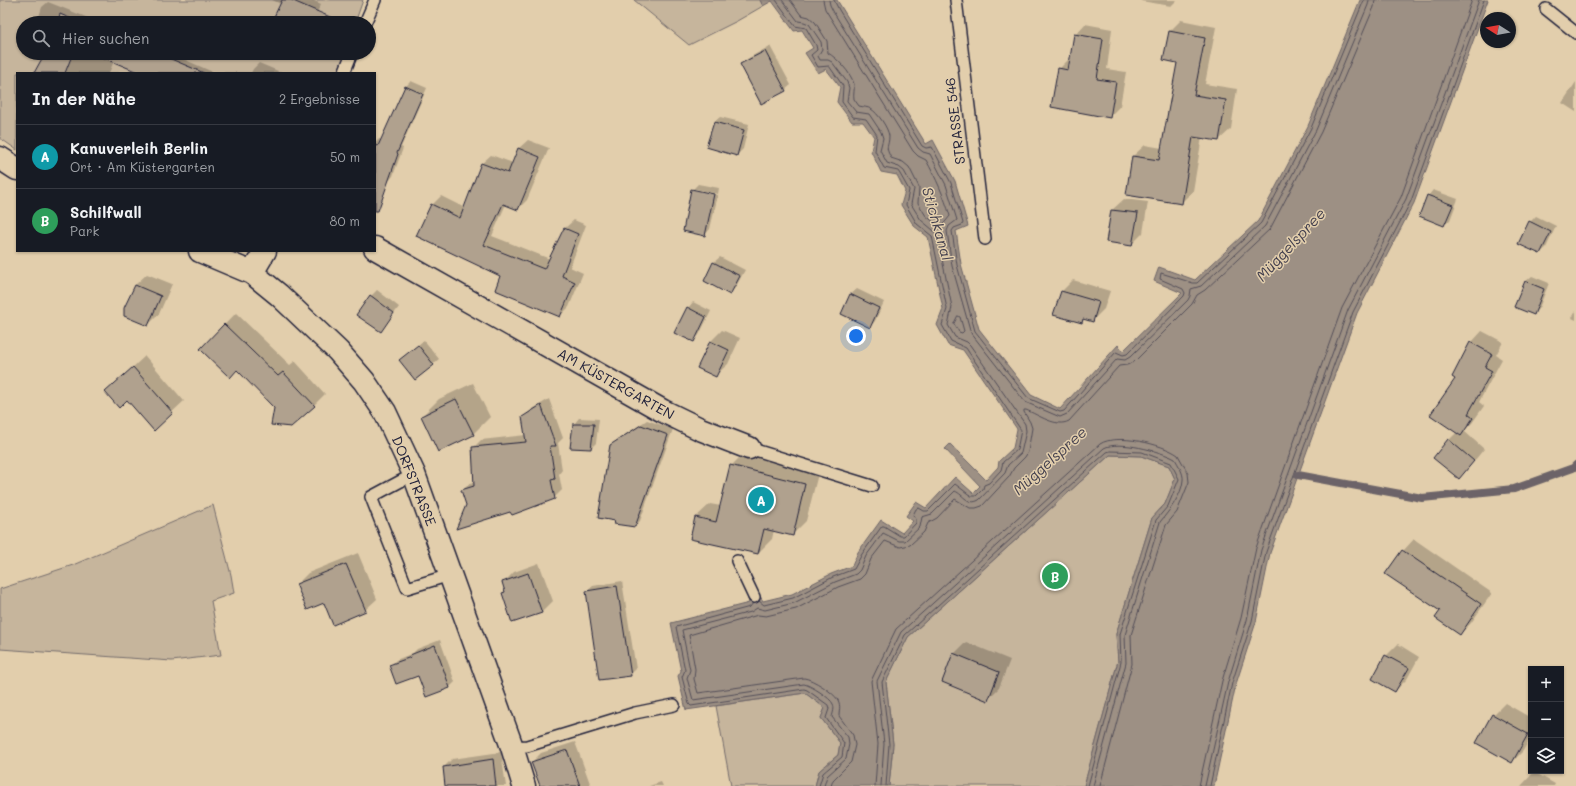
<!DOCTYPE html>
<html lang="de">
<meta charset="utf-8">
<style>
:root{--surface:#171b24;--page:#20242c;--text:#f1f3f6;--muted:#9ea1a6;--line:#363941;--accent:#1f6fb2}
body{margin:0;font-family:Mali,sans-serif;background:var(--page);color:var(--text)}
.controls{position:absolute;right:12px;bottom:12px;display:grid;overflow:hidden;border-radius:0px;box-shadow:0 1px 3px #0004}
.controls button{width:36px;height:36px;display:grid;place-items:center;padding:0;border:0;border-bottom:1px solid var(--line);background:var(--surface);color:var(--text);font:20px sans-serif}
.compass{position:absolute;left:1480px;top:12px;width:36px;height:36px;border-radius:50%;background:var(--surface);box-shadow:0 1px 3px #0004;rotate:281deg}
.you{position:absolute;left:856px;top:336px;width:14px;height:14px;margin:-10px;border:3px solid #fff;border-radius:50%;background:#1a73e8;box-shadow:0 0 0 6px #1a73e833}
.badge{display:grid;place-items:center;width:26px;height:26px;border-radius:50%;background:var(--accent);color:#fff;font-size:13px;font-weight:700}
.pin{position:absolute;translate:-50% -50%;border:2px solid #fff;box-shadow:0 1px 4px #0006}
.list{margin:0;padding:0;list-style:none}
h2{display:flex;justify-content:space-between;align-items:center;height:52px;margin:0;padding:0 16px;font-size:17px}
h2 small{font-size:13px;font-weight:400;color:var(--muted)}
.list li{display:grid;grid-template-columns:26px 1fr auto;gap:12px;align-items:center;box-sizing:border-box;height:64px;padding:0 16px;border-top:1px solid var(--line)}
.list b{display:block;font-size:15px;white-space:nowrap}
.list p{margin:0;font-size:13px;white-space:nowrap;color:var(--muted)}
.list em{font-size:13px;font-style:normal;color:var(--muted)}
.icon{flex:none;width:22px;height:22px;fill:none;stroke:currentColor;stroke-width:2;stroke-linecap:round;stroke-linejoin:round}
.map{position:relative;flex:none;width:1576px;height:786px;overflow:hidden}
.search{position:absolute;background:var(--surface);box-shadow:0 1px 3px #0004;left:16px;top:16px;width:360px;height:44px;display:flex;align-items:center;gap:10px;box-sizing:border-box;padding:0 14px;border-radius:22px;color:var(--muted);font-size:15px}
.panel{position:absolute;background:var(--surface);box-shadow:0 1px 3px #0004;left:16px;top:72px;width:360px;height:180px;border-radius:0px}
.map>svg:first-child{display:block}
.green{fill:#c6b59c;stroke:#746c6c}
.water{fill:#9d9084;stroke:#6c6467}
.shadow{fill:#0003}
.lines{fill:none;stroke-linecap:round;stroke-linejoin:round}
.shore{stroke:#534e58;stroke-width:1}
.stream{stroke:#6c6467;stroke-width:8}
.building{fill:#b0a18e;stroke:#22223b}
.service-casing{stroke:#22223b;stroke-width:14}
.minor-casing{stroke:#22223b;stroke-width:25}
.service{stroke:#e2ceac;stroke-width:11}
.minor{stroke:#e2ceac;stroke-width:22}
.labels{text-anchor:middle;stroke-width:3;stroke-linejoin:round;paint-order:stroke}
.street-label{font-size:14px;fill:#22223b;stroke:#e2ceac}
.water-label{font-size:15px;font-style:italic;fill:#413e4d;stroke:#e2ceac}
</style>
<div class="map">
<svg width="1576" height="786" viewBox="0 0 1576 786">
<rect width="100%" height="100%" fill="#e2ceac"/>
<filter id="ink" filterUnits="userSpaceOnUse"><feTurbulence type="fractalNoise" baseFrequency=".025" numOctaves="2"/><feDisplacementMap in="SourceGraphic" scale="8" xChannelSelector="R" yChannelSelector="G"/><feConvolveMatrix kernelMatrix="1 2 1 2 8 2 1 2 1" color-interpolation-filters="sRGB"/></filter>
<g filter="url(#ink)">
<path class="green" d="M0,0H363L355,23H23V53H346L337,73H17V150L0,138Z
M634,0H760L763,6L737,21L689,45Z
M1110,455L1141,456L1169,466L1175,479L1165,504L1152,518L1116,634L1118,661L1084,786H889L893,744L886,682L908,637Z
M213,505L231,575L234,593L211,601L221,655L172,661L0,649V589L73,565Z
M805,693L825,708L821,718L840,743L838,755L819,771L815,786H731L716,706Z"/>
<path class="water" d="M760,0H837L926,144L933,140L955,181L968,226L956,231L961,264L979,329L1031,395L1060,409L1118,345L1123,351L1182,293L1154,281L1159,267L1195,280L1258,221L1308,126L1360,0H1488L1414,203L1357,313L1270,553L1256,622L1236,684L1214,786H1084L1118,661L1116,634L1152,518L1165,504L1175,479L1169,466L1141,456L1110,455L908,637L886,682L893,744L889,786H815L819,771L838,755L840,743L821,718L825,708L805,693L686,710L678,676L681,671L671,623L749,603L748,599L760,596L763,601L792,594L831,574L852,566L858,552L881,520L902,533L913,521L906,516L916,502L926,508L955,477L973,493L980,486L945,449L950,444L986,480L998,467L999,461L1013,448L1017,429L963,350L948,345L937,325L943,309L928,237L914,226L901,205L905,191L897,175L881,172L871,151L874,137L863,122H852L837,102L840,87L826,69L818,73L805,53L813,48L802,30L794,31L772,1L763,6Z"/>
<path class="shadow" d="M272,0H312L321,4L312,23H280L281,4Z
M1141,0H1177L1171,6L1141,1Z
M48,2L101,23H37L42,7Z
M1181,20L1216,27L1205,84L1237,89L1231,129L1219,140L1202,137L1193,191L1181,203L1133,156L1145,145L1162,148L1178,62L1170,31Z
M1085,24L1112,29L1107,69L1126,72L1120,106L1109,117L1059,69L1069,59H1071L1075,35Z
M770,46L791,85L785,90L741,65L747,59Z
M47,53H175L182,56L181,58L215,73H142L114,61L109,73H35Z
M259,63L278,71L277,73H251L253,69Z
M411,81L427,88L401,147L403,148L393,176L388,182L375,177V143L379,139L382,140L405,87Z
M1576,82V112L1562,103Z
M720,117L749,124L743,149L737,155L714,122Z
M528,140L549,148L527,200L518,209L506,204L492,236L550,259L565,228L574,220L586,225L570,267L583,273L569,307L560,316L502,276L432,205L441,196L465,208L482,163L491,155L513,163L519,148Z
M698,184L719,188L718,194L695,189V191L718,195L710,229L705,235L692,190Z
M1433,190L1458,199L1450,220L1444,225L1428,196Z
M1124,199L1148,202L1143,233L1131,245L1107,241L1112,210Z
M1536,216L1556,226L1546,248L1540,253L1530,222Z
M720,257L745,270L735,288L730,293L705,280L714,262Z
M147,274L172,284L159,314L148,325L125,308L135,285Z
M1532,276L1549,283L1539,308L1533,314L1516,307L1526,281Z
M1073,280L1110,291L1104,309L1092,321L1085,319L1081,322L1061,292Z
M857,289L884,302L875,321L870,327L842,314L851,294Z
M377,290L399,307L381,331L371,296Z
M693,302L711,311L699,335L693,341L688,308Z
M1576,311V320L1572,318Z
M236,313L290,365L295,361L325,394L314,405L275,408L238,369L201,349Z
M722,330L740,338L728,364L716,375L711,341Z
M1482,331L1503,342L1496,355L1502,359L1479,402L1484,406L1472,423L1464,431L1484,449L1470,466L1449,440L1457,432L1471,343Z
M424,340L439,359L433,364L400,360Z
M145,356L184,401L154,429L127,399L106,392Z
M473,383L490,417L473,434L422,416L439,399Z
M549,399L563,438L558,443L562,470L559,474L562,490L554,498L511,511L467,505L462,491L470,483L475,481L473,448L481,440L526,435L523,417L531,410Z
M579,418L599,419L596,443L591,448L574,424Z
M647,420L673,429L640,521L635,526L616,520L611,446L617,440Z
M745,452L819,470L806,521L792,535L774,530L772,539L758,553L696,517L710,504L721,506L731,466Z
M1414,539L1492,593L1471,623L1460,634L1403,551Z
M358,553L377,599L365,610L324,602L297,584L308,573Z
M539,563L553,601L542,612L513,622L503,593L506,590L503,583L514,572Z
M622,581L636,669L630,675L587,591L593,586Z
M440,640L455,682L450,687L391,665L396,660L413,653L417,649Z
M966,642L1010,660L999,688L988,699L954,654Z
M1398,644L1419,657L1407,679L1395,691L1386,656Z
M1505,703L1531,718V736L1523,751L1512,762L1478,743L1493,715Z
M575,742L591,786H541L532,762L541,753Z
M501,752L506,786H446L444,767L452,759Z
M1534,772L1555,784L1554,786H1521Z
M661,782L663,786H649Z"/>
<g class="lines">
<path class="shore" d="M782,0L798,21L804,22L809,24L821,42L822,49L818,56L820,60H828L832,62L847,82L849,88L847,101L856,112L869,114L881,132L883,138L880,150L887,163L899,167L904,171L914,189L911,204L921,220L933,230L937,235L952,307L948,325L955,337L967,342L970,345L1025,424L1026,431L1021,453L1008,465L1005,473L979,500C968,506 964,495 955,491L932,514L922,517L920,527L905,541H899L883,533L866,556L860,570L856,574L835,582L794,603L765,610L757,608L751,612L682,630L690,670L687,678L693,700L804,684C810,685 831,698 833,704C835,708 833,713 832,717L848,737L849,744L846,759L827,776L824,786
M790,0L801,15L809,17L815,22L827,41L828,53C837,58 851,73 854,84C855,89 853,94 854,99L859,106C863,107 868,107 871,109C878,113 888,128 889,136C889,148 884,145 891,158L903,162L909,167L919,187L918,203L926,216L941,227L950,216C944,196 936,178 926,160L918,156L913,151L825,9L823,0
M829,0L830,5L834,13L918,148L923,152L930,154L946,185L957,220L949,226L947,231L952,266L971,333L1025,402L1060,417L1067,414L1117,359L1125,360L1130,357L1188,300L1190,296L1191,289L1201,286L1265,226L1316,130L1368,5L1369,0
M834,0L839,10L922,146L926,148L932,147L951,183L963,223L962,225L954,228L952,231L957,265L975,331L1028,398L1060,412L1064,411L1116,352L1123,355L1127,354L1184,296L1185,293L1183,289L1160,279L1161,273L1193,283H1197L1261,223L1311,128L1364,0
M958,316L960,317L964,331L962,333L959,332L954,324Z
M759,601L764,605L793,598L833,577L854,569L862,554L882,526H884L900,536H904L916,523V519L913,515L916,509L919,508L924,511H928L955,484L971,496H976L983,489L984,485L989,483L1001,470L1003,462L1017,450L1021,430L966,348L951,341L942,325L947,309L932,236L917,224L906,205L909,190L900,174L898,171L884,168L875,151L877,135L866,119L853,117L842,102L843,86L829,66L818,67L811,55L817,50L816,45L806,28L795,26L776,0
M753,603L750,607L676,627L685,670L682,677L689,704L691,706L804,689L807,690L828,705L829,709L826,718L844,743L842,757L823,773L819,786
M831,786L833,780L851,762L855,745L853,735L839,716C839,711 841,706 838,700C834,693 813,679 804,678L698,693L694,679L695,669L689,635L758,615L766,616L796,609L838,587L860,579L865,574L871,559L885,541L900,547L910,545L924,532L928,523L937,518L955,499L970,508H976L982,506L1009,477L1014,468L1025,457L1028,452L1032,428L1030,422L1024,412V410H1026C1039,415 1056,428 1069,421L1119,366L1127,365L1134,362L1192,304L1197,295L1205,290L1270,229L1321,132L1374,7L1375,0
M875,786L878,744L871,681L896,629L1100,444C1116,433 1163,444 1178,455L1188,473L1189,482L1177,512L1166,525L1131,635L1132,664L1100,786
M881,786L884,744L877,681L901,632L1104,448C1118,440 1161,451 1175,459C1178,464 1184,474 1183,480C1182,495 1169,511 1160,522L1125,635L1126,663L1093,786
M886,786L889,744L882,682L905,635L1107,452L1110,451L1142,452L1171,463L1179,479L1168,506L1156,520L1120,634L1121,662L1088,786
M1199,786L1222,681L1241,618L1256,548L1342,308L1401,197L1472,0
M1205,786L1228,682L1247,620L1261,550L1348,310L1406,199L1479,0
M1210,786L1232,683L1252,621L1266,552L1353,312L1411,201L1484,0"/>
<path class="stream" d="M1298,475L1422,498L1514,489L1573,468L1576,465"/>
</g>
<path class="building" d="M282,0H291L344,23H271Z
M60,14L81,23H57Z
M1169,31L1205,38L1194,95L1226,100L1219,141L1193,137L1182,204L1126,195L1132,156L1159,160L1177,63L1163,60Z
M1074,34L1103,39L1097,79L1116,82L1110,118L1051,107L1058,68L1068,70Z
M765,51L786,91L761,104L740,64Z
M45,53H73L65,73H34Z
M92,53H157L204,73H140Z
M405,86L423,94L397,153L398,154L378,211H375V145L378,146Z
M714,122L744,130L737,156L706,147Z
M518,148L540,157L518,210L503,204L484,245L544,269L564,228L578,234L562,276L575,282L560,317L495,290L500,276L416,236L431,204L460,218L481,163L508,173Z
M691,189L714,194L705,236L683,231Z
M1427,195L1453,205L1444,226L1419,216Z
M1111,210L1138,213L1132,246L1106,242Z
M1529,221L1551,232L1540,254L1518,244Z
M713,262L740,276L730,295L704,281Z
M1525,281L1544,289L1534,315L1514,307Z
M135,285L161,296L148,326L124,316V308Z
M1061,291L1099,302L1093,322L1083,319L1082,323L1053,315Z
M850,294L879,308L870,328L841,314Z
M370,295L394,313L381,332L356,315Z
M687,307L706,317L694,342L674,333Z
M224,324L278,376L283,372L315,406L291,427L271,425L274,408L237,370L230,378L200,349Z
M710,341L729,350L716,377L697,368Z
M1470,342L1492,354L1485,367L1492,371L1468,414L1473,418L1461,436L1430,415L1455,379L1452,377Z
M418,345L434,365L415,380L399,360Z
M133,367L173,413L154,431L127,400L119,408L105,392Z
M456,399L474,435L438,452L421,416Z
M541,405L556,446H550L555,479L551,480L555,499L512,515L510,512L456,529L466,505L461,490L474,486L472,447L526,442L522,417Z
M573,424H594L591,449L570,448Z
M641,425L668,435L635,527L614,524L615,521L598,518L610,445Z
M1448,439L1474,461L1459,479L1433,458Z
M730,465L805,484L793,536L764,529L758,554L690,539L695,517L716,522Z
M1402,550L1481,604L1460,635L1435,618L1440,611L1385,574Z
M346,564L366,611L333,625L324,603L307,610L296,584Z
M528,573L542,613L512,623L502,593L505,592L502,582Z
M617,586L631,676L599,680L586,591Z
M435,645L450,688L426,697L418,676L396,684L389,665L411,657L410,655Z
M953,653L999,672L988,701L942,682Z
M1385,655L1409,668L1395,692L1372,679Z
M1492,714L1528,734L1512,763L1476,743Z
M567,750L580,786H540L531,762Z
M493,759L496,786H445L443,767Z"/>
<g class="lines">
<defs>
<path id="service" d="M956,0L985,239
M1546,9L1576,33
M365,23L375,0
M344,73L352,53
M749,448L872,486
M414,474L371,497L407,588L450,575
M737,561L754,597
M512,747L527,746L635,713L674,705"/>
<path id="minor" d="M0,158L17,169
M375,248L663,411L700,429L749,448
M200,251L252,273L279,295L338,351L364,381L385,412L414,474L512,747L524,786
M252,273L265,251"/>
</defs>
<use href="#service" class="service-casing"/>
<use href="#minor" class="minor-casing"/>
<use href="#service" class="service"/>
<use href="#minor" class="minor"/>
</g>
</g>
<g class="labels">
<g class="street-label">
<text transform="translate(955 121) rotate(-97)" y="5">STRASSE 546</text>
<text transform="translate(616 384) rotate(29)" y="5">AM KÜSTERGARTEN</text>
<text transform="translate(414 481) rotate(68)" y="5">DORFSTRASSE</text>
</g>
<g class="water-label">
<text transform="translate(937 224) rotate(74)" y="5">Stichkanal</text>
<text transform="translate(1291 245) rotate(-47)" y="5">Müggelspree</text>
<text transform="translate(1050 461) rotate(-42)" y="5">Müggelspree</text>
</g>
</g>
</svg>
<div class="controls">
<button>+</button>
<button>−</button>
<button><svg class="icon" aria-label="layers" viewBox="0 0 24 24"><path d="M12 4l9 5-9 5-9-5zM3 14l9 5 9-5"/></svg></button>
</div>
<svg class="compass" viewBox="-18 -18 36 36"><path d="M0-13l5 13h-10z" fill="#e53935"/><path d="M0 13l5-13h-10z" fill="#9ea1a6"/></svg>
<div class="you"></div>
<div class="pin badge" style="left:761px;top:500px;background:#0f9aa8">A</div>
<div class="pin badge" style="left:1055px;top:576px;background:#2e9e5b">B</div>
<div class="search"><svg class="icon" aria-label="search" viewBox="0 0 24 24"><circle cx="10" cy="10" r="6"/><path d="M15 15l6 6"/></svg>Hier suchen</div>
<section class="panel">
<h2>In der Nähe<small>2 Ergebnisse</small></h2>
<ul class="list">
<li><span class="badge" style="background:#0f9aa8">A</span><div><b>Kanuverleih Berlin</b><p>Ort · Am Küstergarten</p></div><em>50 m</em></li>
<li><span class="badge" style="background:#2e9e5b">B</span><div><b>Schilfwall</b><p>Park</p></div><em>80 m</em></li>
</ul>
</section>
</div>
